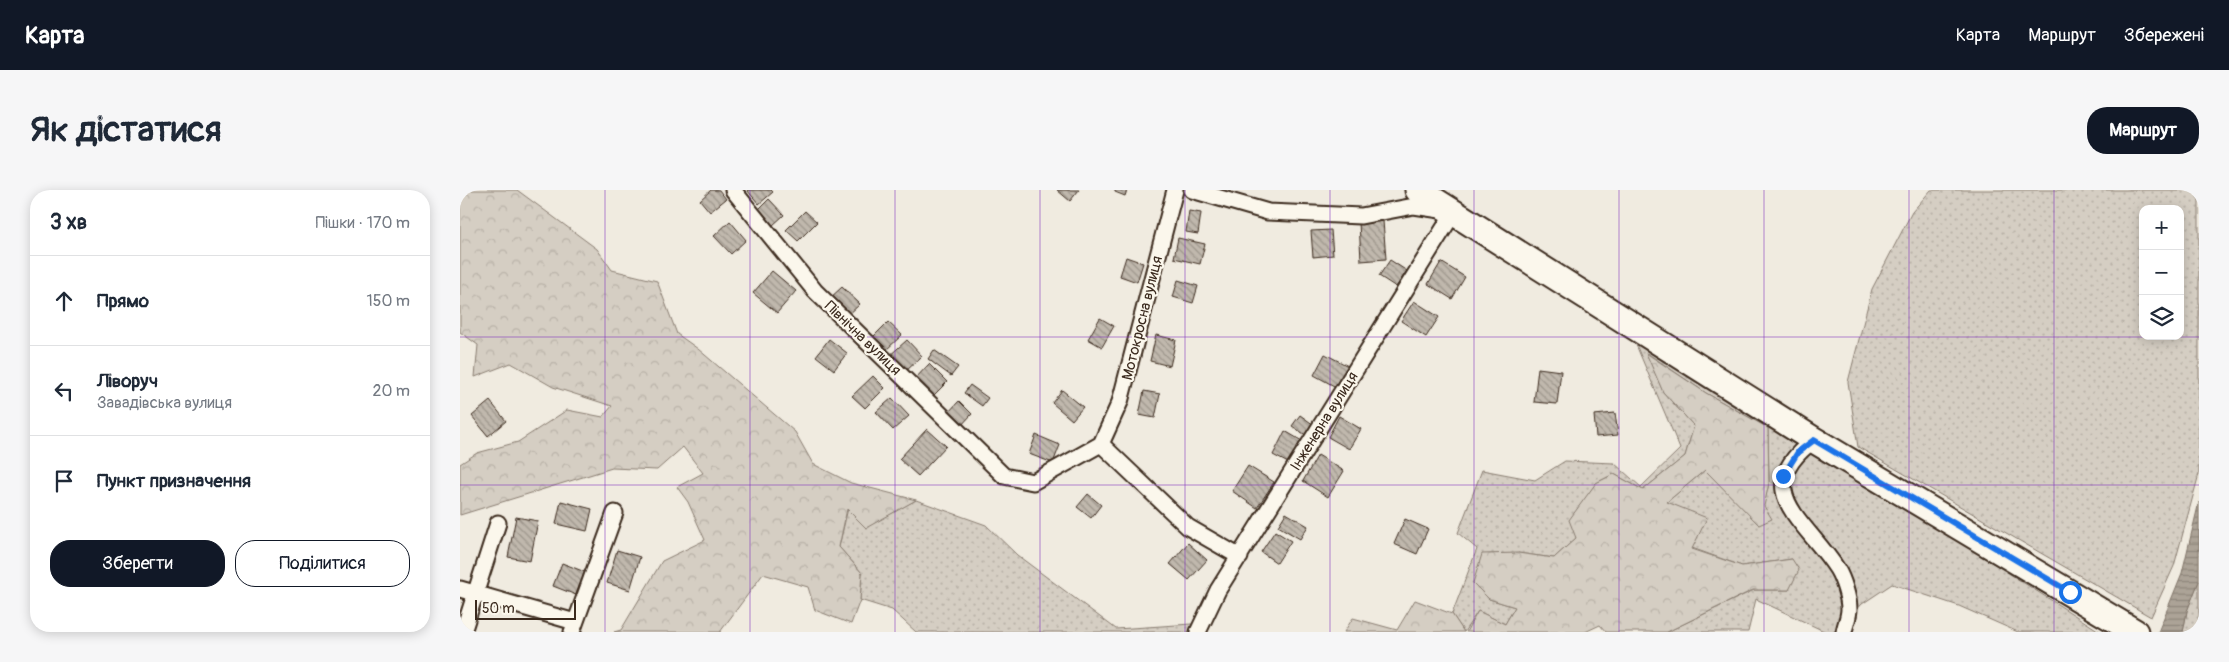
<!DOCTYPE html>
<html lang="uk">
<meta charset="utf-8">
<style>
:root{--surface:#fff;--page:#f6f6f7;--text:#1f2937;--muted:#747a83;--line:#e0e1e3;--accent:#111827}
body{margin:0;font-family:Pangolin,sans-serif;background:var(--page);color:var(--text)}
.controls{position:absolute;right:15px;top:15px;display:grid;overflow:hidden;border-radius:10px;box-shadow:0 2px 12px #0003}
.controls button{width:45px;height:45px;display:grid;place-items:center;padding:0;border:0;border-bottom:1px solid var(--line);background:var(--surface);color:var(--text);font:25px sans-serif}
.scale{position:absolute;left:15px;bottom:12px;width:101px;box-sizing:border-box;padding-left:5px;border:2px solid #3b2a1e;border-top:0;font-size:14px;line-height:18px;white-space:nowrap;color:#3b2a1e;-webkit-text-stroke:4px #fbf7ec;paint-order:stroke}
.stop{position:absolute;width:15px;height:15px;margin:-11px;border:4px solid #1a73e8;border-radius:50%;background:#fff}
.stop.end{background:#1a73e8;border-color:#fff;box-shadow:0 1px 5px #0008}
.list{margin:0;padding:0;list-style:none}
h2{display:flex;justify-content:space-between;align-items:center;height:65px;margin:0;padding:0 20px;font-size:21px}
h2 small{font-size:16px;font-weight:400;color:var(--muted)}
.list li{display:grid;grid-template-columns:32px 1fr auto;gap:15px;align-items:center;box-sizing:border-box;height:90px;padding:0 20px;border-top:1px solid var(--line)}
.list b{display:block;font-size:19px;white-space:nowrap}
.list p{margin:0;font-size:16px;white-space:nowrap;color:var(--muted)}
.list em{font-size:16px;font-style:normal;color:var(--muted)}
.actions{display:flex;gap:10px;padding:15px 20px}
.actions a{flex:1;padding:11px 0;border:1px solid var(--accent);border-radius:20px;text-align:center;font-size:18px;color:var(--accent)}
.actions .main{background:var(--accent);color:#fff}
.icon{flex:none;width:28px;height:28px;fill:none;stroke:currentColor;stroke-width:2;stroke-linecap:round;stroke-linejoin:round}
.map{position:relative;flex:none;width:1739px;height:442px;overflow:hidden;border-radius:20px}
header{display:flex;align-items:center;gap:30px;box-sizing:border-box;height:70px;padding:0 25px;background:var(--accent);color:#fff}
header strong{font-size:24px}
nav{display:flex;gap:28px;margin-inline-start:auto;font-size:18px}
.intro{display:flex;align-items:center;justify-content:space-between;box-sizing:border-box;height:120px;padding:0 30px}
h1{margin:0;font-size:35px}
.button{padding:12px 22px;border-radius:20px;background:var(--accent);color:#fff;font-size:18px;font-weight:700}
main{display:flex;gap:30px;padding:0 30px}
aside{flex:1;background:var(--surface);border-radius:20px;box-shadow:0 2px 12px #0003}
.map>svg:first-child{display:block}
.grass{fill:url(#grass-dots);stroke:#887c70;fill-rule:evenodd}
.forest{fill:url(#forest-crowns);stroke:#887c70}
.water{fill:url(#water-rules);stroke:#7f7367}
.building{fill:url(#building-back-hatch);stroke:#3b2a1e}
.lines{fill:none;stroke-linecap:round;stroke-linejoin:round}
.minor-casing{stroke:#3b2a1e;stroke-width:19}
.primary-casing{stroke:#3b2a1e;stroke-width:29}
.minor{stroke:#fbf7ec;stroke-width:15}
.primary{stroke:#fbf7ec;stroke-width:25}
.route{stroke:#1a73e8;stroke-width:6}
.grid{fill:none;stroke:#7b2cbf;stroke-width:1;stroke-opacity:0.55}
.labels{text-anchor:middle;stroke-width:4.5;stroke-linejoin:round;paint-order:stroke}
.street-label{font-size:15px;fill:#3b2a1e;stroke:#fbf7ec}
</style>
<header>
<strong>Карта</strong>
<nav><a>Карта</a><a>Маршрут</a><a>Збережені</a></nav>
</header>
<div class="intro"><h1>Як дістатися</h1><a class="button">Маршрут</a></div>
<main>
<aside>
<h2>3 хв<small>Пішки · 170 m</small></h2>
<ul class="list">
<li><svg class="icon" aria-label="ahead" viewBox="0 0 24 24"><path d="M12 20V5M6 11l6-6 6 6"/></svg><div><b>Прямо</b></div><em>150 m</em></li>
<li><svg class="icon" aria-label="left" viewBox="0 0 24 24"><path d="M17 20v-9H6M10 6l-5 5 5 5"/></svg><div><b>Ліворуч</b><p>Завадівська вулиця</p></div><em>20 m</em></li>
<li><svg class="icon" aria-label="arrive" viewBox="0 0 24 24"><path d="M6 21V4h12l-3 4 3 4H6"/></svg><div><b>Пункт призначення</b></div></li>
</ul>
<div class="actions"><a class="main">Зберегти</a><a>Поділитися</a></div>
</aside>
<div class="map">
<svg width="1739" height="442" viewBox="0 0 1739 442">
<defs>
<pattern id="grass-dots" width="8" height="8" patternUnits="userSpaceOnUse" patternTransform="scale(1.25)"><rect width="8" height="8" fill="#d5cec3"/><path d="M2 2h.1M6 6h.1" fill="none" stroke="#b8b1a7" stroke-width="1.8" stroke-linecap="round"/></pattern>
<pattern id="forest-crowns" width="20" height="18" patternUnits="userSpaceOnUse" patternTransform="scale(1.25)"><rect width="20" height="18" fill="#d5cec3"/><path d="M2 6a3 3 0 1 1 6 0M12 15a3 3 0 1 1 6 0" fill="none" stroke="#b8b1a7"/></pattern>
<pattern id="water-rules" width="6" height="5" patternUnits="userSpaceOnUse" patternTransform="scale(1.25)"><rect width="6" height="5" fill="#aca397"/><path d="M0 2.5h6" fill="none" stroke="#8d857b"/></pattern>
<pattern id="building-back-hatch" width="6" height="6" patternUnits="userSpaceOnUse" patternTransform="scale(1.25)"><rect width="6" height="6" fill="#c0b8ad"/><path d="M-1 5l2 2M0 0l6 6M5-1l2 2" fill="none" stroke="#9d968c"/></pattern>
</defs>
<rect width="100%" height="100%" fill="#f0ebe0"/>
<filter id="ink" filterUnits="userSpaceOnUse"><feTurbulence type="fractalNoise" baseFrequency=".02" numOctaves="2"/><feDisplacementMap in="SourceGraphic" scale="10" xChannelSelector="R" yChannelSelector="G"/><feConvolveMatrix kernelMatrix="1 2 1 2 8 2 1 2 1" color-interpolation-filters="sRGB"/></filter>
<g filter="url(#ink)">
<path class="grass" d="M1471,0H1739V284L1714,376L1691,427L1398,257L1388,192L1412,99L1452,22ZM1683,19H1720V146H1683Z
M1174,150L1429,307L1641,442H1558L1499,416L1432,394L1402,414L1377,442H1366L1296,409L1288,442H1207L1294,400H1329L1332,369L1282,376L1232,358L1207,312L1245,280L1299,334L1309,293L1308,238L1246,203L1187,163L1203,202L1234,236L1225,266L1183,300L1154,284L1136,293L1125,310L1116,348L1094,368L1058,363L1029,409L1055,417L1045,434L1018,421L1004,442L992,424L1017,359L998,343L1022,280L1075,290L1105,271L1154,273L1181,297L1220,259Z
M456,310L526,335L557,365L656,439L747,433L744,442H456L432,420L400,410L402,383L379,357L388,318L406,337Z
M1739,391V442H1723L1727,421Z"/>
<path class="forest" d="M0,0H57L137,59L152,80L197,91L217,144L238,159L335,242L353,274L391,293L456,310L406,338L387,319L379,357L402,383L400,410L391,434L355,420L348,397L303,384L260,442H154L161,440L202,371L245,350L228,312L217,297L243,283L223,257L197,280L152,278L0,325V274L17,263L58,252L107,220L143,227L152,216L93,197L51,173L15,187L18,155L0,142Z
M1186,163L1246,203L1308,238L1309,293L1304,316L1312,329L1299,335L1245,280L1207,312L1247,328L1232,359L1282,376L1332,369L1339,380L1329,400H1293L1207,442H1146L1140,435L1125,442H1006L1018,421L1045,434L1055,417L1029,409L1013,393L1022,364L1058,363L1094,368L1116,348L1109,330L1136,293L1154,284L1183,300L1225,266L1234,236L1203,202Z
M955,410L992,424L1004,442H884L893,428L937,440Z"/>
<path class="water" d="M1739,312V391L1727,421L1723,442H1698L1722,383Z"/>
<path class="building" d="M251,0H259L266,9L250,22L240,10Z
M287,0H311L313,2L299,14Z
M597,0H619L610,11Z
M655,0H667L665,6L655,2Z
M309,9L324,25L312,36L298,20Z
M345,21L357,32L338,51L326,40Z
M729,21L741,23L738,44L726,42Z
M270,31L286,50L271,64L254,46Z
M923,31L926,69L901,71L899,32Z
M871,40L873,65L853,67L851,41Z
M718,48L745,54L740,74L714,68Z
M666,67L683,73L677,92L660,86Z
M930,70L947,81L936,97L919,86Z
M981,72L1005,87L992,109L968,94Z
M312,81L336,101L317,123L293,103Z
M718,90L738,96L733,113L713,107Z
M382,97L400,114L386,127L369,109Z
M954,111L979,127L966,147L941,131Z
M640,128L654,136L642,157L628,149Z
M428,132L442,145L425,161L412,148Z
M696,145L716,150L710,176L690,171Z
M369,149L387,163L374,180L356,166Z
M447,150L462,166L443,184L428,167Z
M474,160L498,177L491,186L468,169Z
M865,164L888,176L876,197L854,185Z
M469,174L487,192L471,208L453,191Z
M1078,178L1101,181L1097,214L1074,212Z
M413,186L425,198L405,218L392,206Z
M510,195L528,208L522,216L504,203Z
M602,200L623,217L612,230L592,213Z
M684,201L700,204L695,228L679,225Z
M432,208L449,226L433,240L416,222Z
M30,211L46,231L28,246L12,226Z
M499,211L512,224L499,238L486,225Z
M1155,223L1158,245L1136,247L1134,225Z
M840,225L854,235L847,246L832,236Z
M879,226L901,239L889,259L868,247Z
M467,239L486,256L458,286L439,269Z
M825,241L842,251L830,274L813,265Z
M576,245L600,255L593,273L569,264Z
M858,265L884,281L868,307L843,291Z
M788,276L814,292L797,318L772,301Z
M628,304L641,315L631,328L617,317Z
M101,311L132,319L127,341L96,334Z
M826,323L848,336L840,349L818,336Z
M56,327L78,331L70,371L48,367Z
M945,329L968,339L957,364L934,354Z
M815,341L831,351L817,373L801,362Z
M728,353L747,370L729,390L710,374Z
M157,360L180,367L170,400L147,393Z
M102,373L125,382L116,405L93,396Z"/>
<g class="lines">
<defs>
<path id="minor" d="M273,0L355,101L544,286L573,292L641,254L728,337L780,367
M732,0L808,22L901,26L954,16L994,22L758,400L738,442
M1354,250C1287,300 1347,331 1377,379C1383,389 1389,408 1389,419C1389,427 1385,435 1384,442
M641,254L660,212L715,0
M0,399L115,432
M3,442L38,333
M112,442L155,323"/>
<path id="primary" d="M958,0L1354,250L1675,442"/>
</defs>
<use href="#minor" class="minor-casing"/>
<use href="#primary" class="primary-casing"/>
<use href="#minor" class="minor"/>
<use href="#primary" class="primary"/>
</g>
</g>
<g class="lines" filter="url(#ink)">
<path class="route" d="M1323,286L1338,262L1354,250L1610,402"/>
</g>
<path class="grid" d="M145,0V442M290,0V442M435,0V442M580,0V442M725,0V442M870,0V442M1014,0V442M1159,0V442M1304,0V442M1449,0V442M1594,0V442M0,147H1739M0,295H1739"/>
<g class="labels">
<g class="street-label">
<text transform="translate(682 128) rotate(-76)" y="5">Мотокросна вулиця</text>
<text transform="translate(403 148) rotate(44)" y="5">Північна вулиця</text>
<text transform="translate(864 231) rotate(-58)" y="5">Інженерна вулиця</text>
</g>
</g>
</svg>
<div class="controls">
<button>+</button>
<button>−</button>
<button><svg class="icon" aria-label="layers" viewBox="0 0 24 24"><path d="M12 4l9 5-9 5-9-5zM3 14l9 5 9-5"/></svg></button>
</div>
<div class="scale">50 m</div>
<div class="stop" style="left:1610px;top:402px"></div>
<div class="stop end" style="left:1323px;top:286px"></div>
</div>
</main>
